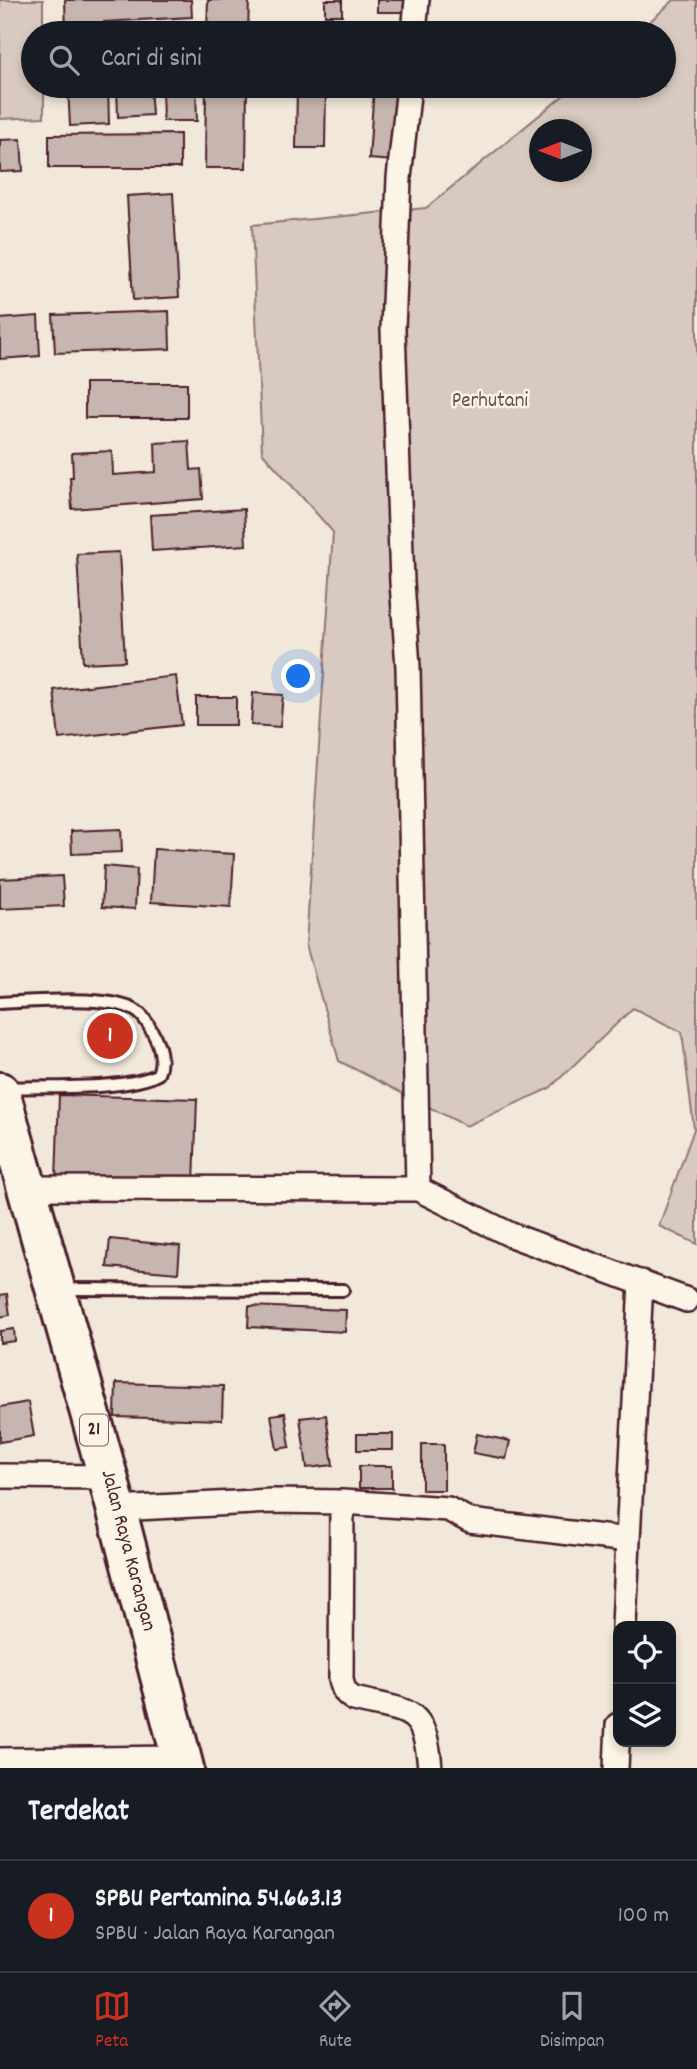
<!DOCTYPE html>
<html lang="id">
<head>
<meta charset="utf-8">
<style>
	body { margin:0; font-family:Dekko,sans-serif; background:#242831; color:#f1f3f6 }
	.controls { position:absolute; right:21px; bottom:21px; display:grid; overflow:hidden; border-radius:14px; box-shadow:0 4px 10px #0003 }
	.controls button { width:63px; height:63px; display:grid; place-items:center; padding:0; border:0; border-bottom:2px solid #363941; background:#171b24; color:#f1f3f6; font:35px sans-serif }
	.compass { position:absolute; left:529px; top:119px; width:63px; height:63px; border-radius:50%; background:#171b24; box-shadow:0 4px 10px #0003; rotate:270deg }
	.you { position:absolute; left:299px; top:677px; width:24px; height:24px; margin:-18px; border:5px solid #fff; border-radius:50%; background:#1a73e8; box-shadow:0 0 0 10px #1a73e833 }
	.badge { display:grid; place-items:center; width:46px; height:46px; border-radius:50%; background:#c8321e; color:#fff; font-size:23px; font-weight:700 }
	.pin { position:absolute; translate:-50% -50%; border:4px solid #fff; box-shadow:0 2px 7px #0006 }
	.list { margin:0; padding:0; list-style:none }
	h2 { display:flex; justify-content:space-between; align-items:center; height:91px; margin:0; padding:0 28px; font-size:30px }
	h2 small { font-size:23px; font-weight:400; color:#9ea1a6 }
	.list li { display:grid; grid-template-columns:46px 1fr auto; gap:21px; align-items:center; box-sizing:border-box; height:112px; padding:0 28px; border-top:2px solid #363941 }
	.list b { display:block; font-size:26px; white-space:nowrap }
	.list p { margin:0; font-size:23px; white-space:nowrap; color:#9ea1a6 }
	.list em { font-size:23px; font-style:normal; color:#9ea1a6 }
	.icon { flex:none; width:38px; height:38px; fill:none; stroke:currentColor; stroke-width:2; stroke-linecap:round; stroke-linejoin:round }
	.map { position:relative; flex:none; width:697px; height:1768px; overflow:hidden }
	.search { position:absolute; background:#171b24; box-shadow:0 4px 10px #0003; left:21px; right:21px; top:21px; height:77px; display:flex; align-items:center; gap:18px; box-sizing:border-box; padding:0 24px; border-radius:38px; color:#9ea1a6; font-size:26px }
	.sheet { height:203px; background:#171b24 }
	nav { display:flex; justify-content:space-around; align-items:center; box-sizing:border-box; height:98px; border-top:2px solid #363941; background:#171b24; font-size:19px; color:#9ea1a6 }
	nav a { display:grid; justify-items:center; gap:4px }
	nav .on { color:#c8321e }
	.map>svg:first-child { display:block }
	.green { fill:#d8cac0; stroke:#917476; stroke-width:2; fill-rule:evenodd }
	.building { fill:#c7b6af; stroke:#4a1f2b; stroke-width:2 }
	.lines { fill:none; stroke-linecap:round; stroke-linejoin:round }
	.lane-casing { stroke:#4a1f2b; stroke-width:16 }
	.street-casing { stroke:#4a1f2b; stroke-width:28 }
	.highway-casing { stroke:#4a1f2b; stroke-width:44 }
	.lane { stroke:#fcf5e5; stroke-width:10 }
	.street { stroke:#fcf5e5; stroke-width:23 }
	.highway { stroke:#fcf5e5; stroke-width:38 }
	.labels { text-anchor:middle; dominant-baseline:central; stroke-width:5; stroke-linejoin:round; paint-order:stroke }
	.shield { fill:#fcf5e5; stroke:#7f5f63; stroke-width:2 }
	.shield-label { font-size:19px; font-weight:bold; fill:#4a1f2b }
	.park-label { font-size:21px; fill:#6e4a50; stroke:#fcf5e5 }
	.street-label { font-size:21px; fill:#4a1f2b; stroke:#fcf5e5 }
</style>
</head>
<body>
<div class="map">
<svg width="697" height="1768" viewBox="0 0 697 1768">
	<rect width="100%" height="100%" fill="#f1e8da"/>
	<filter id="ink" filterUnits="userSpaceOnUse"><feTurbulence type="fractalNoise" baseFrequency=".0143" numOctaves="2"/><feDisplacementMap in="SourceGraphic" scale="14" xChannelSelector="R" yChannelSelector="G"/><feConvolveMatrix kernelMatrix="1 2 1 2 8 2 1 2 1" color-interpolation-filters="sRGB"/></filter>
	<g filter="url(#ink)">
		<path class="green" d="M0,0h43v33h-10v53h11v31l-44,2z
			M674,0h23v1244l-38,-18 35,-97 -12,-97 -49,-24 -83,80 -84,38 -127,-65 -33,-116 27,-413 -71,-80 -10,-227 174,-17 149,-122h89v-53h-27zM540,130h42v42h-42z"/>
		<path class="building" d="M65,0h126l1,17 -88,5 1,11h-39z
			M208,0h41l-1,33h-41z
			M325,0h17v15h-17z
			M377,0h28l-1,12h-27z
			M350,26l54,4 -1,3h-54z
			M68,86h40l1,38 -39,2z
			M117,86h33l2,29 -34,2z
			M162,86h34l1,35h-34z
			M206,86h41l-1,82h-41z
			M297,86h29l-1,62h-29z
			M374,86h26l-6,75 -25,-2z
			M180,134v34h-131v-33z
			M21,139l2,32 -23,1v-32z
			M173,193l6,104 -46,3 -6,-104z
			M169,311l1,38 -115,4 -2,-38z
			M38,316l2,40 -40,3v-40z
			M85,383h102v35h-102z
			M189,441l2,29 10,-1 2,30 -131,10 -2,-32h3l-1,-24 40,-2 1,24 43,-3 -1,-29z
			M244,509l2,36 -94,6 -2,-36z
			M119,552l6,109 -42,2 -6,-109z
			M176,676l6,49 -123,14 -5,-49z
			M253,693l30,2 -3,32 -29,-2z
			M196,697h40v28h-40z
			M121,829l1,23 -50,2 -1,-23z
			M154,849l80,5 -3,53 -80,-5z
			M104,866l33,3 -2,40 -33,-2z
			M62,876l2,30 -64,3v-30z
			M59,1095l138,4 -3,85 -138,-5z
			M110,1239l70,7 -2,27 -71,-6z
			M7,1294l3,21 -10,2v-22z
			M249,1306l97,4 -1,22 -97,-5z
			M14,1329l1,12 -15,2v-12z
			M116,1383l107,3 -1,34 -107,-3z
			M28,1402l6,34 -34,6v-35z
			M285,1413l5,34 -13,2 -6,-34z
			M326,1415l7,50 -26,3 -7,-50z
			M357,1434h36v16h-36z
			M477,1434l33,7 -4,18 -33,-6z
			M422,1444h22v46h-22z
			M359,1466h33v22h-33z"/>
		<g class="lines">
			<defs>
				<path id="lane" d="M0,1003c31,-1 118,-10 140,11 7,6 11,16 15,23 6,13 8,23 3,37 -30,17 -116,12 -154,14
					M64,1289l279,1"/>
				<path id="street" d="M414,33l3,-33
					M409,86l-10,92 -6,151 9,253 6,85 10,522
					M26,1188l392,1 93,46 176,65
					M0,1476l108,1
					M342,1502l-1,177c2,10 4,15 13,20 54,13 71,6 76,69
					M116,1509l156,-8 70,1 106,7 22,12 158,19 -4,86
					M628,1540l13,-258
					M0,1760l181,-2
					M616,1768l2,-43"/>
				<g id="highway">
					<path id="s1" d="M0,1092l108,385 76,291"/>
				</g>
			</defs>
			<use href="#lane" class="lane-casing"/>
			<use href="#street" class="street-casing"/>
			<use href="#highway" class="highway-casing"/>
			<use href="#lane" class="lane"/>
			<use href="#street" class="street"/>
			<use href="#highway" class="highway"/>
		</g>
	</g>
	<g class="labels">
		<rect class="shield" x="80" y="1414.5" width="28" height="31" rx="5"/>
		<g class="shield-label">
			<text x="94" y="1430">21</text>
		</g>
		<g class="park-label">
			<text x="490" y="402">Perhutani</text>
		</g>
		<g class="street-label">
			<text stroke="none"><textPath href="#s1" startOffset="476">Jalan Raya Karangan</textPath></text>
		</g>
	</g>
</svg>
<div class="controls">
<button><svg class="icon" aria-label="locate" viewBox="0 0 24 24"><circle cx="12" cy="12" r="6"/><path d="M12 2v4M12 18v4M2 12h4M18 12h4"/></svg></button>
<button><svg class="icon" aria-label="layers" viewBox="0 0 24 24"><path d="M12 4l9 5-9 5-9-5zM3 14l9 5 9-5"/></svg></button>
</div>
<svg class="compass" viewBox="-18 -18 36 36"><path d="M0-13l5 13h-10z" fill="#e53935"/><path d="M0 13l5-13h-10z" fill="#9ea1a6"/></svg>
<div class="you"></div>
<div class="pin badge" style="left:110px;top:1036px">1</div>
<div class="search"><svg class="icon" aria-label="search" viewBox="0 0 24 24"><circle cx="10" cy="10" r="6"/><path d="M15 15l6 6"/></svg>Cari di sini</div>
</div>
<section class="sheet">
<h2>Terdekat<small></small></h2>
<ul class="list">
<li><span class="badge">1</span><div><b>SPBU Pertamina 54.663.13</b><p>SPBU · Jalan Raya Karangan</p></div><em>100 m</em></li>
</ul>
</section>
<nav>
<a class="on"><svg class="icon" aria-label="map" viewBox="0 0 24 24"><path d="M3 6l6-2 6 2 6-2v14l-6 2-6-2-6 2zM9 4v14M15 6v14"/></svg>Peta</a>
<a><svg class="icon" aria-label="directions" viewBox="0 0 24 24"><path d="M12 3l9 9-9 9-9-9zM9 14v-3h6M13 9l2 2-2 2"/></svg>Rute</a>
<a><svg class="icon" aria-label="saved" viewBox="0 0 24 24"><path d="M7 4h10v16l-5-4-5 4z"/></svg>Disimpan</a>
</nav>
</body>
</html>
